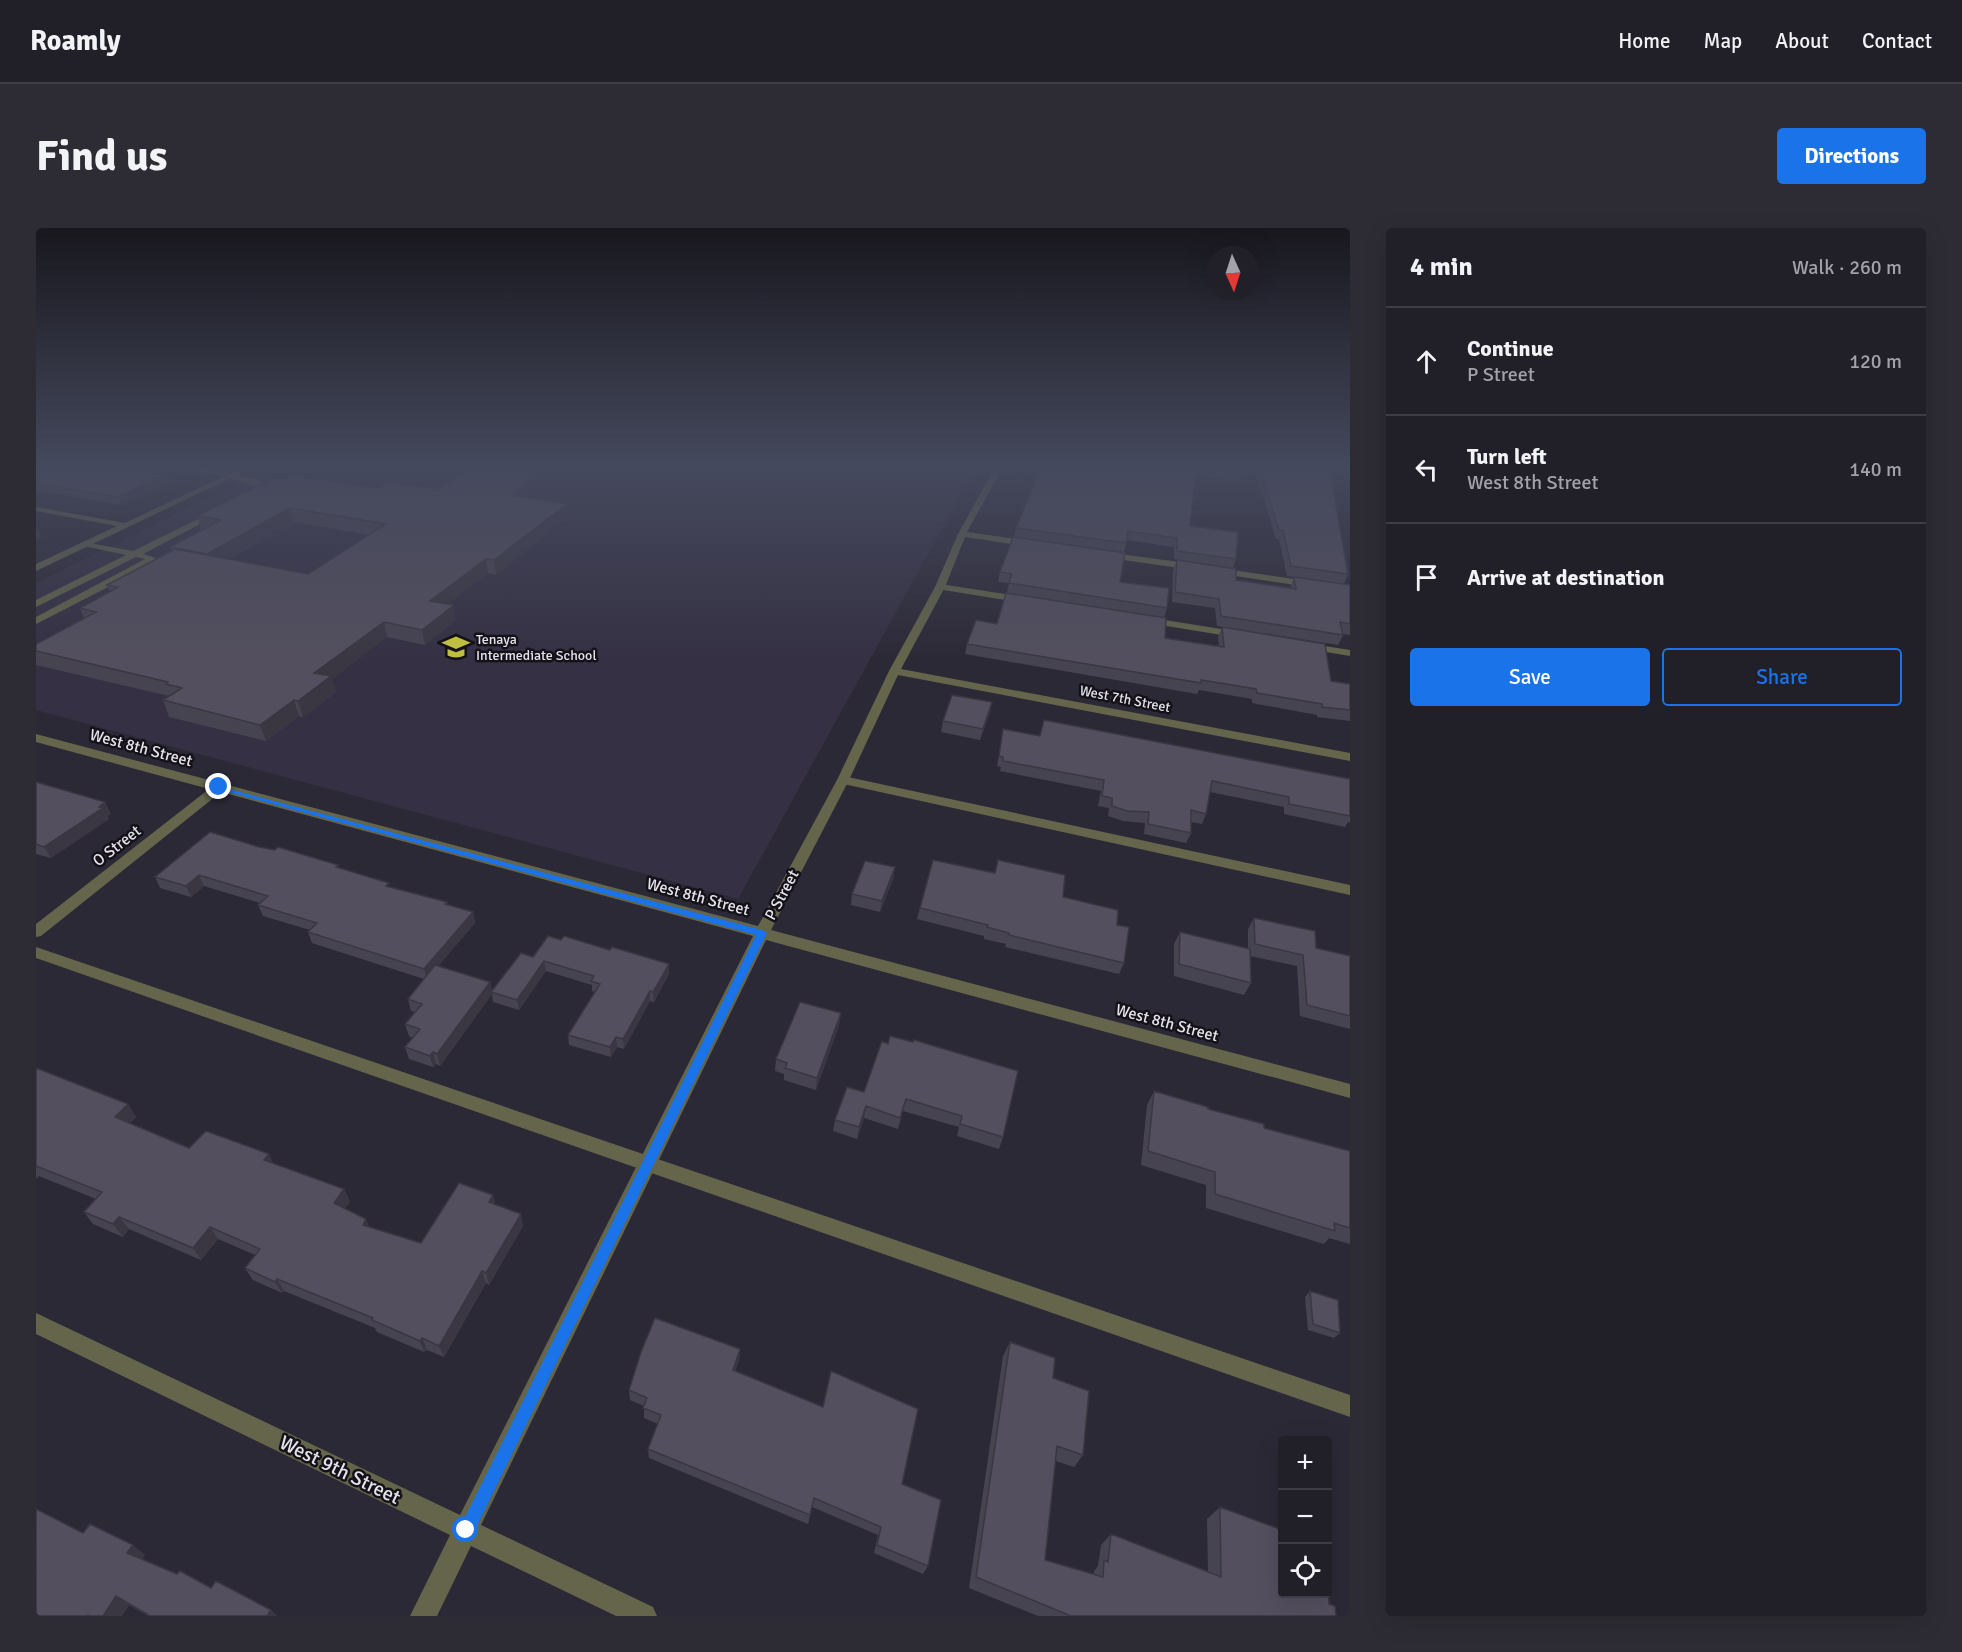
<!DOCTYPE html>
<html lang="en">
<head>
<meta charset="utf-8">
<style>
	body { margin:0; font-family:Signika,sans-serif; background:#2d2c34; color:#f1f3f6 }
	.controls { position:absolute; right:18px; bottom:18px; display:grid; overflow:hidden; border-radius:6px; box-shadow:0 6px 24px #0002 }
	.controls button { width:54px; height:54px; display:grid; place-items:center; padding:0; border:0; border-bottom:2px solid #3e3d45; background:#211f28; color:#f1f3f6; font:30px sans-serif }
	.compass { position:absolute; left:1170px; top:18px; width:54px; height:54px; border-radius:50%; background:#211f28; box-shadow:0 6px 24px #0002; rotate:177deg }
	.stop { position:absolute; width:18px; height:18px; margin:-14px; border:4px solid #1a73e8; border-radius:50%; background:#fff }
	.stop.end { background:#1a73e8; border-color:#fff; box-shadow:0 2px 6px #0008 }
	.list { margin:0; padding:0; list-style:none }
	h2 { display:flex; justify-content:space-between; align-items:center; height:78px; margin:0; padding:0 24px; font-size:26px }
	h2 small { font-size:20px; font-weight:400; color:#a2a2a8 }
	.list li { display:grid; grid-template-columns:39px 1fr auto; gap:18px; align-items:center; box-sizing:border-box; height:108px; padding:0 24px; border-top:2px solid #3e3d45 }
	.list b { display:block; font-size:22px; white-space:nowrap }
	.list p { margin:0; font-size:20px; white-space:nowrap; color:#a2a2a8 }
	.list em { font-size:20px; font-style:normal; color:#a2a2a8 }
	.actions { display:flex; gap:12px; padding:18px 24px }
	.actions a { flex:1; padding:14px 0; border:2px solid #1a73e8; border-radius:6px; text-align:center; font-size:21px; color:#1a73e8 }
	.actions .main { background:#1a73e8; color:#fff }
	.icon { flex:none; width:33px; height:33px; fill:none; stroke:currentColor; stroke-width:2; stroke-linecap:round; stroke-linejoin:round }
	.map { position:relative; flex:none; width:1314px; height:1388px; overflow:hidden; border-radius:6px }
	header { display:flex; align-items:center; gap:36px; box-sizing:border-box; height:84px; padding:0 30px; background:#211f28; border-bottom:2px solid #3e3d45 }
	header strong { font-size:28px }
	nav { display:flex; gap:33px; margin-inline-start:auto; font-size:21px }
	.intro { display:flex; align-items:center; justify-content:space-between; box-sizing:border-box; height:144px; padding:0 36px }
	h1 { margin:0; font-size:42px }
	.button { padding:15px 27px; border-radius:6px; background:#1a73e8; color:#fff; font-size:21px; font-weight:700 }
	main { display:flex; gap:36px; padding:0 36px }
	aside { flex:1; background:#211f28; border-radius:6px; box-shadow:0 6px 24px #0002 }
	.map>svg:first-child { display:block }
	.built { fill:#353043 }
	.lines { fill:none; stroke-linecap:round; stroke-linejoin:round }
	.lane { fill:#64654b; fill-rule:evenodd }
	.street { fill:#64654b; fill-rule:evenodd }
	.wall { fill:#474451; fill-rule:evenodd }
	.shaded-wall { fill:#3a3742 }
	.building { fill:#534f5e; stroke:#3a3742; stroke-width:1.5 }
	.route { fill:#1a73e8 }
	.labels { text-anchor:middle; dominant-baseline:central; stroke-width:5; stroke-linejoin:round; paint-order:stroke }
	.far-poi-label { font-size:14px; fill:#e4e2eb; stroke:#141218; text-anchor:start }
	.far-street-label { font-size:14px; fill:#e4e2eb; stroke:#141218 }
	.street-label { font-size:16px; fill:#e4e2eb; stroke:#141218 }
	.near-street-label { font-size:20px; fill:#e4e2eb; stroke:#141218 }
</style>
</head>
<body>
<header>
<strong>Roamly</strong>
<nav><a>Home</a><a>Map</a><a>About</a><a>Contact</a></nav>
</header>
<div class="intro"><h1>Find us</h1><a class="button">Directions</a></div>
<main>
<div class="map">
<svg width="1314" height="1388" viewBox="0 0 1314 1388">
	<rect width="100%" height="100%" fill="#2c2936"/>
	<path class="built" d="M236,239h704l-238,432 -702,-189v-127z"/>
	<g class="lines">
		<path class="lane" d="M195,246l29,6 5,6 -13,13h-6v-4l10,-9 -28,-8v-4z
			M178,283l7,2 -78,41 13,4 -7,8 -113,58v-7l109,-58 -9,-2 -100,50v-7l90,-45 -42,-9v-4l49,9z
			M904,356l84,13 5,3 -5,3 -87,-14 -2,-2z
			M1110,389l94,15 5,3 -5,3 -98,-16 -1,-2z
			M1270,415l44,7v6l-48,-8v-4z
			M807,548l507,109v10l-511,-112 -2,-3z
			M0,719l1314,448v22l-1314,-459z"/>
		<path class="street" d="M134,239h19l42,6 13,-6h10l-218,104v-7l81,-38 -81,-15v-4l89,16 99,-47z
			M959,239h8l-36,65 64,9 4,3 -4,3 -66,-10 -20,50 -44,82 449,84v8l-452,-86 -49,105 -78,150 579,154v14l-584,-158 -285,585 172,82 4,9h-41l-145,-70 -34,70h-27l40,-81 -414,-201v-21l424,202 293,-579 -532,-144 -180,144 -5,1v-13l173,-135 -173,-47v-8l722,192 79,-146 52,-109 46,-84 23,-53z
			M1069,324l89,12 5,3 -5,3 -92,-13v-4z
			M1182,340l132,19v6l-135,-20v-4z"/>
	</g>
	<path class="wall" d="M0,239h119l-9,4 21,4 3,7 -49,23 -85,-15z
		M1005,239h200v6l-3,8 -43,-5 -5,50 46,33 -3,9 -59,-9v-12l-47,-7 -3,12 -110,-15 2,-9z
		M1218,239h75l19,107 -4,10 -57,-8 -8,-37h-3z
		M247,250l95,10 60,1 106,-3 -16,12 40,19 -72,58 -8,-2 -40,31 8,16 -31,25 -38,-8 -55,42 4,13 -33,25 -4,-1 -33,25 -97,-24 -6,-17 6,-4 -133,-31v-21l48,-26 -4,-10 30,-16 -3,-7 65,-34 -2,-4 32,-17h-1l-4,-14zM258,294l76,13 -62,39 -79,-15z
		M1141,332l59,20 54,8 4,-11 56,8v50l-7,-1v1l-5,10 -121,-19 -2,-18 -43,-6 1,-32z
		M964,344l120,10 47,26 -3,10 -157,-25 2,-10 -11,-1z
		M961,396l168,14 54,9 -1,-10 4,-10 109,54 19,3v37l-33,-4v-2l-65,-12v-4l-53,-9 -2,4 -232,-40 2,-10z
		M956,474l-2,11 -10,27 -39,-8 2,-11z
		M1008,492l306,59v44l-2,-1 -3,5 -61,-13v-7l-74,-15 -4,22 -4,10 -11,-2v11l-5,10 -42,-9 1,-11 -22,-2 -15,-5 1,-8 -11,-2 3,-15 -101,-20 1,-4 -4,-1 6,-37 37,7z
		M0,554l75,32 -4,2 2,3 -58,39 -15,-4z
		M223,619l79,18 1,3 51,19 57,15 1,3 25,7 2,11 -37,43 52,16 2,9 41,-34 136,17 -15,28 -4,-1 -26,48 -7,-2 -6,10 -42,-12 -1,-10 27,-43 -3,-1v-6l-46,-14 -27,39 -26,-8 -1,-8 -52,72 -4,-2 -3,3 -24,-8 -4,-12 8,-9 -4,-2 -4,-12 10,-12 -4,-1 -3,-12 16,-20 -112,-36 -4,-11 2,-2 -47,-14 -5,-11 2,-2 -56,-17 -13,11 -31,-9 -5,-11z
		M859,639l-2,12 -13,33 -29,-7 1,-11z
		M959,645l68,24 54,28 7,38 -5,11 -114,-27 1,-3 -22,-5v-3l-67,-17 3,-11z
		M1218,690l62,30 34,8v73l-50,-13 -3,-50 -47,-10 1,27 -7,12 -70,-19v-32l6,-12 68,16v-19z
		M805,785l-2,12 -23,65 -32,-10v-6l-9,-3 1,-12z
		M846,813l121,96 -4,12 -42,-13 2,-9 -56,-16 -5,18 -34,-11 -7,21 -24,-8 2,-11 29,-28z
		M0,840l92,36 8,13 -6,6 59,25 84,15 71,26 6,13 -5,6 24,19 52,16 72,-48 2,9 28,22 -34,59 -3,-2 -42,74 -17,-7 -3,2 -47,-20 -2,-4 -91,-37 -2,2 -29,-13 -8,-12 10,-13 -37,-16 -17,21 -72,-31 -6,8 -30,-13 -9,-12 12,-13 -57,-23 -3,3z
		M1118,863l110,37 86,23v93l-21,-6 -5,6 -118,-36v-23l-65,-20 6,-60z
		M1274,1063l30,42 -6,5 -26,-8 -3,-33z
		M974,1114l43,36 30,77 -9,12 -18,-6 -11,99 49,14v-3l4,-5 3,-21 10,-11 97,37 -1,-52 13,-12 109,97 7,12h-298l-69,-28 34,-232z
		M704,1121l-1,11 -4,11 167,113 26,82 -5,8 -49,-21 4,-18 -66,-28 -4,17 -159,-66 -1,-9 10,-25 -14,-6v-12l-14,-6 -1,-10z
		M47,1305l62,22 -3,4 69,29 60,22 6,6h-129l-19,-11 -7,11z"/>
	<path class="shaded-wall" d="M103,239h16l-9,4 1,3 -11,-4z
		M506,245l2,13 -31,23 -2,-14z
		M131,247l3,7 -49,23 -3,-8z
		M531,276l1,13 -72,58 -2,-15z
		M254,280l4,14 -82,46 -5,-14z
		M2,301l3,9 -5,2v-10z
		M450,331l2,14 -55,43 -3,-15z
		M418,377l2,15 -31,25 -3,-15z
		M348,394l3,15 -55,42 4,13 -33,25 -5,-16 16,-28z
		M258,472l5,16 -33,25 -6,-16z
		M956,474l-2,11 -10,27 3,-11z
		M69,574l6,12 -4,2 2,3 -58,39 -7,-11z
		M859,639l-2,12 -13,33 2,-11z
		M163,647l5,11 -13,11 -5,-11z
		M437,684l2,11 -48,57 -3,-11z
		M508,733l2,10 -27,39 -2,-10z
		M633,736v10l-15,28 -1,-10z
		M454,754l2,12 -52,72 -3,-12z
		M614,763v10l-26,48 -1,-10z
		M805,785l-2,12 -23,65 1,-12z
		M580,809l1,10 -6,10 -1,-10z
		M397,824l3,12 -3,3 -3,-11z
		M92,876l8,13 -13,13 -8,-13z
		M830,878l-2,12 -7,21 2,-12z
		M233,926l6,13 -11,-7z
		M308,961l6,13 -11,14 -5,-13z
		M457,967l3,13 -7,-6z
		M485,986l2,12 -34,59 -3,-12z
		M83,989l10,12 -6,8 -10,-13z
		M330,991l5,12 -8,-6z
		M174,999l8,12 -17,21 -8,-12z
		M446,1043l4,12 -42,74 -5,-11z
		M241,1051l7,12 -2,2 -7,-11z
		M386,1110l5,12 -3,2 -4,-11z
		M704,1121l-1,11 -7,20 1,-10z
		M97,1317l12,10 -5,7 -13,-9z
		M80,1368l13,9 -7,11h-19z
		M235,1382l6,6h-10z"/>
	<path class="building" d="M0,239h107l-7,3 31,5 -49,22 -82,-14z
		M437,239h24l45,6 -31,22 56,9 -73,56 -8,-1 -56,42 24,4 -32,25 -38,-8 -70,51 17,3 -33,25 -4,-1 -34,25 -97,-25 19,-12 -16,-4 2,-2 -132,-31v-7l60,-32 -16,-4 38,-21 -11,-2 68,-36 133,25 78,-50 -96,-16 -83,46 -37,-7 51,-27 -24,-4 78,-39 8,1 7,-3 88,13 10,-6 50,7z
		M1005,239h200v6l-45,-5 -6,58 48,6 -2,27 -59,-8v-13l-49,-7 -2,12 -110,-15z
		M1223,239h70l19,107 -57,-8 -8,-36h-4z
		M977,309l112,16 -5,29 49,6 -2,20 -158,-25 3,-9 -12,-2z
		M1141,332l59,9v11l60,9 -2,-12 56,8v39l-10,-2 3,13 -122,-19 -2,-17 -44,-7z
		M970,365l160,25 -1,20 59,9 -2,-20 103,17 6,37 19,3v26l-28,-3v-3l-65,-11 -1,-4 -55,-9v3l-234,-39 9,-24 21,4z
		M916,467l40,7 -9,27 -40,-8z
		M1008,492l306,59v37l-61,-12v-7l-77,-16 -6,33 -15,-4v23l-43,-9 1,-12 -22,-1 -15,-5v-8l-10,-2 2,-16 -101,-19v-4l-4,-1 4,-27 37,7z
		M0,554l69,20 -6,5 4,1 -59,39 -8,-3z
		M174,604l49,15 16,3 3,-3 60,18 -2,2 53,16 -3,3 61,16 -2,2 28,8 -49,57 -116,-37 9,-9 -59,-18 10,-9 -69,-21 -13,11 -31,-9z
		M897,632l62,13 3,-13 67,15 -2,22 55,13 -1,15 12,2 -5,36 -115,-28v-2l-22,-6 1,-2 -68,-17z
		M829,633l30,6 -13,34 -30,-7z
		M1218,690l61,13 1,17 34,8v60l-43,-11 -4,-50 -48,-11z
		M1144,704l70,17 1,34 -72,-19z
		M512,708l13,4 3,-4 46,14 2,-3 57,17 -16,28 -3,-1 -27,48 -7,-2 -6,10 -42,-12 32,-51 -9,-3 3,-5 -50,-15 -27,39 -26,-8 30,-39 12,4z
		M399,737l55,17 -53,72 -4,-2 -3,4 -25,-9 15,-18 -15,-5 17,-20 -14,-5z
		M764,774l41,11 -24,65 -32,-10 2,-5 -11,-4z
		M854,808l23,6 1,-2 104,31 -15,66 -43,-13 2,-8 -56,-17 -6,19 -34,-12 -7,21 -24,-7 12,-33 17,5 18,-51 6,3z
		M0,840l92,36 -13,13 74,31 17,-17 63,23 -5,6 80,29 -10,14 32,16 -3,6 58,18 38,-60 34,12 -4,7 32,12 -35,59 -4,-2 -43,75 -17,-8 -2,3 -48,-21 1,-2 -96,-39 -2,3 -30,-14 15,-19 -50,-22 -17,21 -74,-31 -6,7 -29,-12 18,-20 -66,-26z
		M1118,863l54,16v2l56,15v4l86,23v77l-16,-5 1,8 -120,-37v-22l-67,-21z
		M1274,1063l28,9 2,33 -27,-9z
		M619,1090l85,31 -7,21 90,37 8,-36 87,38 -16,75 39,16 -13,66 -51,-21 4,-18 -67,-29 -4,17 -162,-66 13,-34 -18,-7 4,-10 -18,-8 12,-38z
		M974,1114l45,16 -2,20 36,13 -6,64 -26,-9 -12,114 58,17 1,-17 4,2 3,-28 110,43 -1,-70 62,23v63h46v-29l1,40 6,2 1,10h-265l-95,-39z
		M0,1281l47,24 7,-9 43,21 -6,8 50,21 3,-3 31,17 5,-7 55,29 -4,6h-117l-34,-20 -13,20h-14l-1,-1 -1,1h-51z"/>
	<linearGradient id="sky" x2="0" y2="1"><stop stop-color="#18171e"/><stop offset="0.55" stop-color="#45495d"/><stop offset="1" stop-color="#45495d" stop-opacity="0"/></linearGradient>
	<rect width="1314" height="433" fill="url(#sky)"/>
	<path class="route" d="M181,558l545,144 5,3 -295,603 -6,2 -5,-2 -3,-6 3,-5 295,-590 -539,-146z"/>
	<defs>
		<symbol id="school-bare" viewBox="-9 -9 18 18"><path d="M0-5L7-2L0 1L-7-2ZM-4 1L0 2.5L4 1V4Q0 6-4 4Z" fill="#bfbe41" stroke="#141218" stroke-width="2.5" paint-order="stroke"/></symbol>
	</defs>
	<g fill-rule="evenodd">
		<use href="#school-bare" x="401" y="400" width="38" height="38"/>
	</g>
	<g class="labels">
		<g class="far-poi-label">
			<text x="440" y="411">Tenaya<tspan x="440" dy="16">Intermediate School</tspan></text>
		</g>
		<g class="far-street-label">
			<text transform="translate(1089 471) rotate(11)">West 7th Street</text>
		</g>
		<g class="street-label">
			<text transform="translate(105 520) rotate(15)">West 8th Street</text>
			<text transform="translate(81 618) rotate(-38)">O Street</text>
			<text transform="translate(746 667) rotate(-62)">P Street</text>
			<text transform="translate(662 669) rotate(15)">West 8th Street</text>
			<text transform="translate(1131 795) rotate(15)">West 8th Street</text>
		</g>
		<g class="near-street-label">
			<text transform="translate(304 1242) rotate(26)">West 9th Street</text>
		</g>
	</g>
</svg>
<div class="controls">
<button>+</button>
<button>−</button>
<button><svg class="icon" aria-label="locate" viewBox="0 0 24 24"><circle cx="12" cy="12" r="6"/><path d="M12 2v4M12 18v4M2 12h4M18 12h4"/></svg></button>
</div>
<svg class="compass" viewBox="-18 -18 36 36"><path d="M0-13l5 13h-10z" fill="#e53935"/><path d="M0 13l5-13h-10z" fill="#a2a2a8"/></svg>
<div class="stop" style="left:430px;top:1302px"></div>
<div class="stop end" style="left:183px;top:559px"></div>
</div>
<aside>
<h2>4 min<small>Walk · 260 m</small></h2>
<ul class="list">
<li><svg class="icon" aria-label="ahead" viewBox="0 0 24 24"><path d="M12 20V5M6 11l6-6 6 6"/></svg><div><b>Continue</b><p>P Street</p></div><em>120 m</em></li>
<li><svg class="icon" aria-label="left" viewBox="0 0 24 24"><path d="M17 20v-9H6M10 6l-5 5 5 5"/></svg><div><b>Turn left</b><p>West 8th Street</p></div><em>140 m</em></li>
<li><svg class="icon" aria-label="arrive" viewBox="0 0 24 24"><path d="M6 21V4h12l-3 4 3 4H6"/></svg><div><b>Arrive at destination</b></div></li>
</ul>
<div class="actions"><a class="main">Save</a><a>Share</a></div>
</aside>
</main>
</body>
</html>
